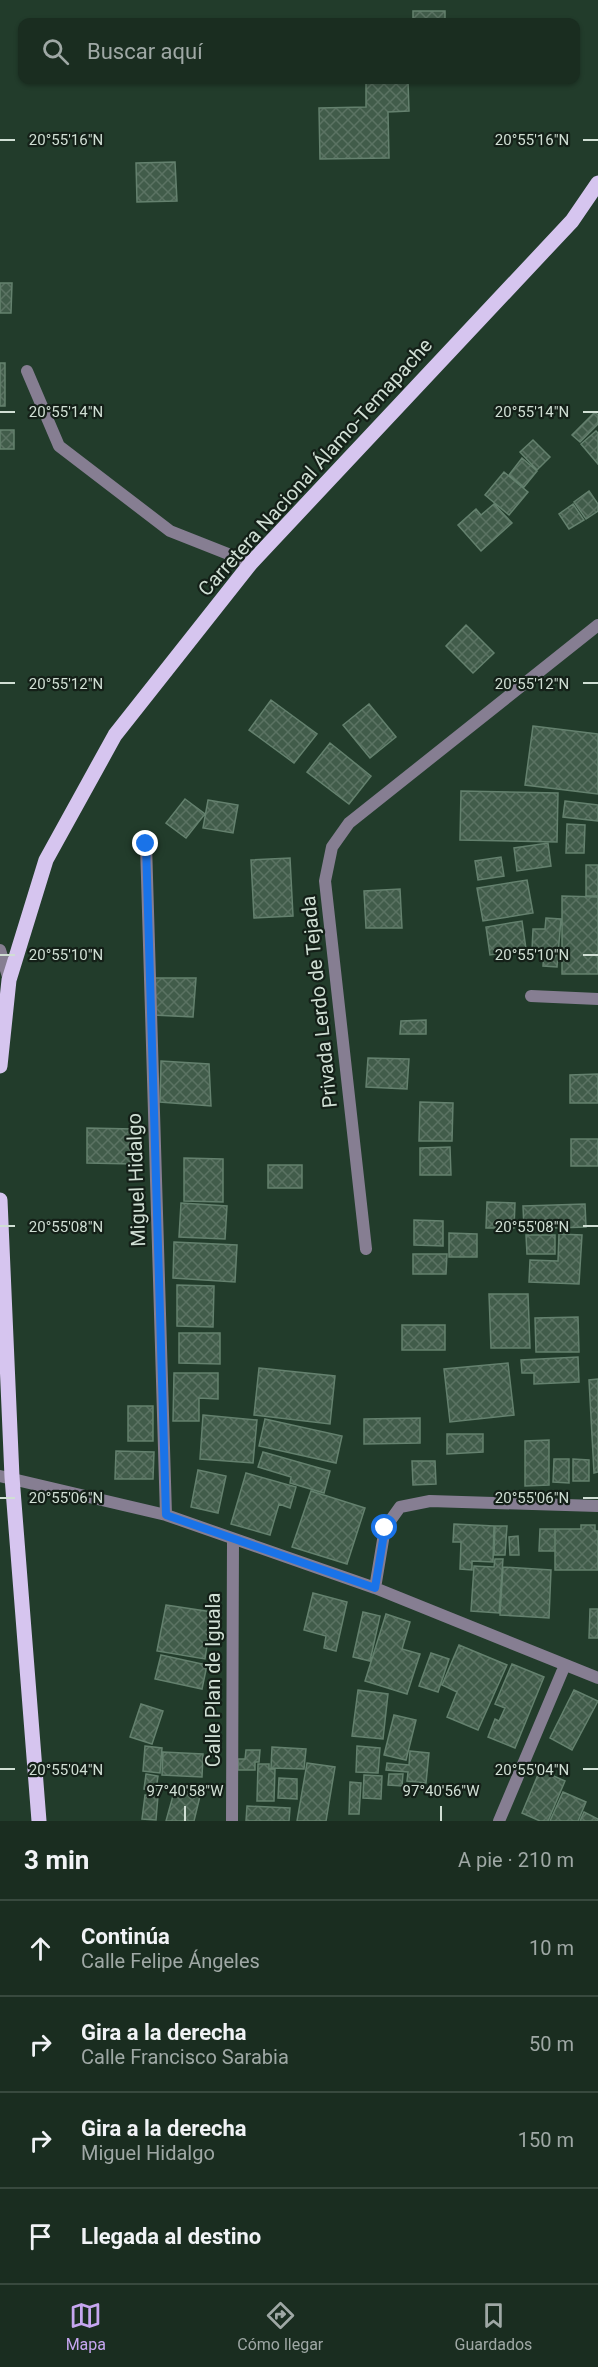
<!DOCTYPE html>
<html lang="es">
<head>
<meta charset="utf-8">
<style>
	body { margin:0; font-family:Roboto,sans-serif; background:#27392d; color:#f1f3f6 }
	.stop { position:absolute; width:18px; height:18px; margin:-14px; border:4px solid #1a73e8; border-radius:50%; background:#fff }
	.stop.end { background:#1a73e8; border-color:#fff; box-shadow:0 2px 6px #0008 }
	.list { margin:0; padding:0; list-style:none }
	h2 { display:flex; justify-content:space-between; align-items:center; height:78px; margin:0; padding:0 24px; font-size:26px }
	h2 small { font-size:20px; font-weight:400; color:#9fa8a5 }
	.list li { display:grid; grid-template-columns:39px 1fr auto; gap:18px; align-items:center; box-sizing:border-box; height:96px; padding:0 24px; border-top:2px solid #38493e }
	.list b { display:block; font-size:22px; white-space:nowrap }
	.list p { margin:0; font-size:20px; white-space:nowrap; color:#9fa8a5 }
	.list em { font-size:20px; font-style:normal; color:#9fa8a5 }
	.icon { flex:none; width:33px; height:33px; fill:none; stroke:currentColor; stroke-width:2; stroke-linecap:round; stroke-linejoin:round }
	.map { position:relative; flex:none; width:598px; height:1821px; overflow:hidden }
	.search { position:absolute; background:#1a2d20; box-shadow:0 2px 4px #0004; left:18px; right:18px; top:18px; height:66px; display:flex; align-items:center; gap:15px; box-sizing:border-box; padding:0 21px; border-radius:12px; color:#9fa8a5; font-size:22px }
	.sheet { height:462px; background:#1a2d20 }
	nav { display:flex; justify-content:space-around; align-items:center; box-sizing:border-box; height:84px; border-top:2px solid #38493e; background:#1a2d20; font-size:16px; color:#9fa8a5 }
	nav a { display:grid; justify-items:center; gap:3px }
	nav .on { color:#c6a6f0 }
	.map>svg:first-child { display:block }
	.building { fill:url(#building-cross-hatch); stroke:#64816e; stroke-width:1.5 }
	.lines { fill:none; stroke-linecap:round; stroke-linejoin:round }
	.street { stroke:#867e92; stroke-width:12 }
	.primary { stroke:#d6c5ef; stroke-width:15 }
	.route { stroke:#1a73e8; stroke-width:8 }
	.ticks { fill:none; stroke:#d0dfd4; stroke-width:2 }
	.labels { text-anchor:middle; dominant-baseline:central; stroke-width:4.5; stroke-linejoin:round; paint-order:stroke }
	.street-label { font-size:20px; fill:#d0dfd4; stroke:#142018 }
	.ticks-label { font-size:15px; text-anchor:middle; fill:#d0dfd4; stroke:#142018; stroke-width:4.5; stroke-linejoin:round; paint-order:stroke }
</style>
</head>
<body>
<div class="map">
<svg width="598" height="1821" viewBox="0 0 598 1821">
	<defs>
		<pattern id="building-cross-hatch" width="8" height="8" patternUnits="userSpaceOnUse" patternTransform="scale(1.5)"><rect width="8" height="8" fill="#415c4a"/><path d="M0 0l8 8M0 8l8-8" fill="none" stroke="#5b7363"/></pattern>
	</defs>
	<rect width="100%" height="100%" fill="#223c2b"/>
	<path class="building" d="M413,11h32v11h-32z
		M366,81h42l1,30 -21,1 1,46 -69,1 -1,-51 47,-1z
		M175,162l2,39 -40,1 -1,-39z
		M0,283h12l-1,30h-11z
		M0,363h5v43h-5z
		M595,412l3,3v9l-18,18 -8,-7z
		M0,430h14v19h-14z
		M596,431l2,2v31l-17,-20z
		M533,440l17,17 -13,13 -17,-18z
		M522,458l15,13 -13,16 -15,-12z
		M504,472l24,20 -19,23 -24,-20z
		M589,491l9,13v7l-12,8 -12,-17z
		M494,504l18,19 -31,28 -23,-26 18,-16 5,6z
		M573,504l11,16 -15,9 -10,-15z
		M466,625l28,28 -21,20 -27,-27z
		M271,700l46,34 -23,29 -45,-33z
		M369,704l27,33 -26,21 -27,-33z
		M533,726l65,8v60l-73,-9z
		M330,743l41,33 -22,28 -42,-32z
		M461,791l97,2 -1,49 -97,-2z
		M185,799l20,15 -19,24 -20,-15z
		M208,800l30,5 -5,28 -30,-5z
		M565,801l33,4v16l-35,-4z
		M567,824l18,1 -1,28h-18z
		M548,843l3,23 -34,5 -3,-23z
		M501,857l3,19 -26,4 -3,-19z
		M290,858l3,58 -39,2 -3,-58z
		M586,865h12v31h-12z
		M527,880l6,33 -50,8 -6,-33z
		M400,889l2,39h-36l-2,-37z
		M562,896l36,1v77h-36z
		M546,918l15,1 -4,48 -14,-1 1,-15 -12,-1 1,-21h12z
		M522,921l4,28 -36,6 -4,-28z
		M155,978h41l-3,39 -40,-2z
		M426,1020v14h-26l1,-13z
		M368,1058l41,1 -2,30 -41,-2z
		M161,1061l48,3 2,42 -51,-4z
		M598,1074v29h-28v-28z
		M420,1102l33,1 -1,38h-33z
		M87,1128l47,1v35l-47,-1z
		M571,1139h27v27h-27z
		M450,1147l1,28h-31v-27z
		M184,1158l39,1v43l-39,-1z
		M268,1165h34v23h-34z
		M487,1202l28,1 -1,25h-28z
		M181,1203l46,3 -2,33 -46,-2z
		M585,1204l1,23 -62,2 -1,-23z
		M414,1220l29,1v25l-29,-1z
		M449,1233l28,1v23h-28z
		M559,1234l23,1 -3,49 -50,-2 1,-22 28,1z
		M526,1235h29v19h-28z
		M174,1242l63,3 -2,37 -62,-4z
		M413,1254h34l-1,20h-33z
		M177,1285l37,1 -1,41 -36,-1z
		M489,1294h39l2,54h-39z
		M578,1317l1,35h-43l-1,-34z
		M402,1325h43v25h-43z
		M179,1333h41v31l-41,-1z
		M578,1357l1,25 -45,2v-11h-12l-1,-13z
		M508,1363l6,52 -64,7 -6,-53z
		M259,1368l76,8 -5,48 -76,-9z
		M174,1373h44v26l-19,-1v23h-26z
		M598,1379v93l-4,1 -5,-93z
		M128,1406h25v35h-25z
		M203,1415l54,5 -4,43 -53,-4z
		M420,1418v25l-56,1v-25z
		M265,1419l77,17 -6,27 -77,-17z
		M447,1434h36v18l-36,2z
		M549,1440v45l-24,1v-45z
		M116,1451l38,1 -1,27h-38z
		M263,1452l67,19 -6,22 -34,-10 1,-6 -33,-10z
		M554,1459h15v24l-16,-1z
		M573,1459l16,1v21h-16z
		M412,1461h23l1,23 -23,1z
		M198,1470l28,6 -8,37 -27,-6z
		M246,1473l50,14 -6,21 -11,-4 -9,31 -39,-11z
		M311,1491l54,17 -18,56 -55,-17z
		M454,1524l40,2 -1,36 -21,-1v9l-12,-1 1,-27h-8z
		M581,1525h14v6h3v39h-43v-41h26z
		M495,1526h12l-2,29h-11z
		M540,1529h15v22h-16z
		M518,1536l1,19h-9l-1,-18z
		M495,1559h8l-4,54 -28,-2 3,-45 20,1z
		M503,1567l48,3 -2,48 -49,-3z
		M313,1593l34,9 -11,49 -12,-3 2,-12 -22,-6z
		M166,1605l46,7 -7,47 -48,-8z
		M590,1609h8v29h-9z
		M363,1612l17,4 -10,45 -17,-4z
		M386,1614l24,8 -8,27 18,5 -13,40 -42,-13z
		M459,1645l48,20 -29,65 -31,-13 10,-25 -15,-7z
		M431,1653l18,6 -11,33 -19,-6z
		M161,1655l46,10 -5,24 -47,-10z
		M512,1664l32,13 -29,71 -27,-11 7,-18 4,2 6,-13 -10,-4z
		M358,1690l30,4 -5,45 -31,-3z
		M574,1690l24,11 -26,49 -22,-12z
		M141,1704l22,7 -11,33 -22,-7z
		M394,1715l22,5 -10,40 -22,-5z
		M145,1746l17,2 -2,25 -17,-2z
		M357,1746l23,2 -2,25 -22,-1z
		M272,1747l34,2 -2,20 -33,-1z
		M246,1750h14l-1,12h-4v8h-17v-11h7z
		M410,1751l19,2 -3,30 -19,-2 1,-9 -22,-2 1,-7 22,2z
		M163,1752l40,2 -1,23 -40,-2z
		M307,1763l28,4 -9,54h-29z
		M258,1764h11v5h6l-1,32h-17z
		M540,1770l25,11 -17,40h-8l-18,-8z
		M146,1774l12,2 -2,14 -12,-1z
		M389,1774h14l-1,12 -14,-1z
		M364,1775l18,1 -1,23 -18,-1z
		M279,1778l18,1v20l-19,-1z
		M350,1782l11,1 -2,31h-10z
		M176,1785l25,7 -7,29h-28z
		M563,1792l23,10 -8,19h-28z
		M145,1795l13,1 -2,24 -14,-1z
		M247,1806l43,2 -1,13h-43z
		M584,1812l14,7v2h-18z"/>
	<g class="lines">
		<path class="street" d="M27,371l32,75 111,85 81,32
			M146,844l20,671
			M0,950l9,30
			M531,996l67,3
			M366,1249l-41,-368 7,-34 17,-24 249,-198
			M0,1476l166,39 209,73 223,90
			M375,1588l10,-60 15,-21 30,-6 168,5
			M232,1821l1,-281
			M499,1821l66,-156"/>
		<path class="primary" d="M0,1066l9,-86 37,-120 69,-125 136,-172 321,-342 26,-38
			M0,1200l12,277 27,344"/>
	</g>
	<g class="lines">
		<path class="route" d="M146,844l20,671 209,73 10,-60"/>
	</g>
	<path class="ticks" d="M0,140h15M583,140h15M0,412h15M583,412h15M0,683h15M583,683h15M0,955h15M583,955h15M0,1226h15M583,1226h15M0,1498h15M583,1498h15M0,1769h15M583,1769h15M185,1806v15M441,1806v15"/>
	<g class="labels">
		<g class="street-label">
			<text transform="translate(315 467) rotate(-48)">Carretera Nacional Álamo-Temapache</text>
			<text transform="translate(319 1002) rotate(-96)">Privada Lerdo de Tejada</text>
			<text transform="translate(136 1180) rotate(-92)">Miguel Hidalgo</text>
			<text transform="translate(213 1680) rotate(-90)">Calle Plan de Iguala</text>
		</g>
	</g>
	<g class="ticks-label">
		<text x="66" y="145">20°55'16"N</text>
		<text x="532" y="145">20°55'16"N</text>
		<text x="66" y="417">20°55'14"N</text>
		<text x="532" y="417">20°55'14"N</text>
		<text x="66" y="689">20°55'12"N</text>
		<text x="532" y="689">20°55'12"N</text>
		<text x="66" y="960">20°55'10"N</text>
		<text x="532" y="960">20°55'10"N</text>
		<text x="66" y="1232">20°55'08"N</text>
		<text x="532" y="1232">20°55'08"N</text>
		<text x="66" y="1503">20°55'06"N</text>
		<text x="532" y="1503">20°55'06"N</text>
		<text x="66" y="1775">20°55'04"N</text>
		<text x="532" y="1775">20°55'04"N</text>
		<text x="185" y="1796">97°40'58"W</text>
		<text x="441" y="1796">97°40'56"W</text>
	</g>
</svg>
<div class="stop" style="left:385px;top:1528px"></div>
<div class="stop end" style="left:146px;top:844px"></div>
<div class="search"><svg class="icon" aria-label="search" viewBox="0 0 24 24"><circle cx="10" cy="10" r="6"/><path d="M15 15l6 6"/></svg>Buscar aquí</div>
</div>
<section class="sheet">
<h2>3 min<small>A pie · 210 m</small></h2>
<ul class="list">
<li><svg class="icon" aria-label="ahead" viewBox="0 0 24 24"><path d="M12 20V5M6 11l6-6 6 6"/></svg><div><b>Continúa</b><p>Calle Felipe Ángeles</p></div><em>10 m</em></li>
<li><svg class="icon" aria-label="right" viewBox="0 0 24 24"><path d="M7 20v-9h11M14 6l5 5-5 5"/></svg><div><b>Gira a la derecha</b><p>Calle Francisco Sarabia</p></div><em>50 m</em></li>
<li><svg class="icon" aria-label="right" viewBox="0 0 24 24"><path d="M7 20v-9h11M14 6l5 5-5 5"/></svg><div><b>Gira a la derecha</b><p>Miguel Hidalgo</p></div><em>150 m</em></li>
<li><svg class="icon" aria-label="arrive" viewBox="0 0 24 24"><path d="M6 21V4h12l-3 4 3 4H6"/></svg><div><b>Llegada al destino</b></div></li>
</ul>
</section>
<nav>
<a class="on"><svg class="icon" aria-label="map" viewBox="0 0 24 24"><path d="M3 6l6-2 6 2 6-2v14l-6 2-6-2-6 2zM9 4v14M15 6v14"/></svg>Mapa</a>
<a><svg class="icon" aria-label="directions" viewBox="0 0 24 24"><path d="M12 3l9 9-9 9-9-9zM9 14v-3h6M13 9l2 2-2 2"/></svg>Cómo llegar</a>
<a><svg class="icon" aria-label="saved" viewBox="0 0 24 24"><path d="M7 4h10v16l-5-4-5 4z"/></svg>Guardados</a>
</nav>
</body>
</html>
